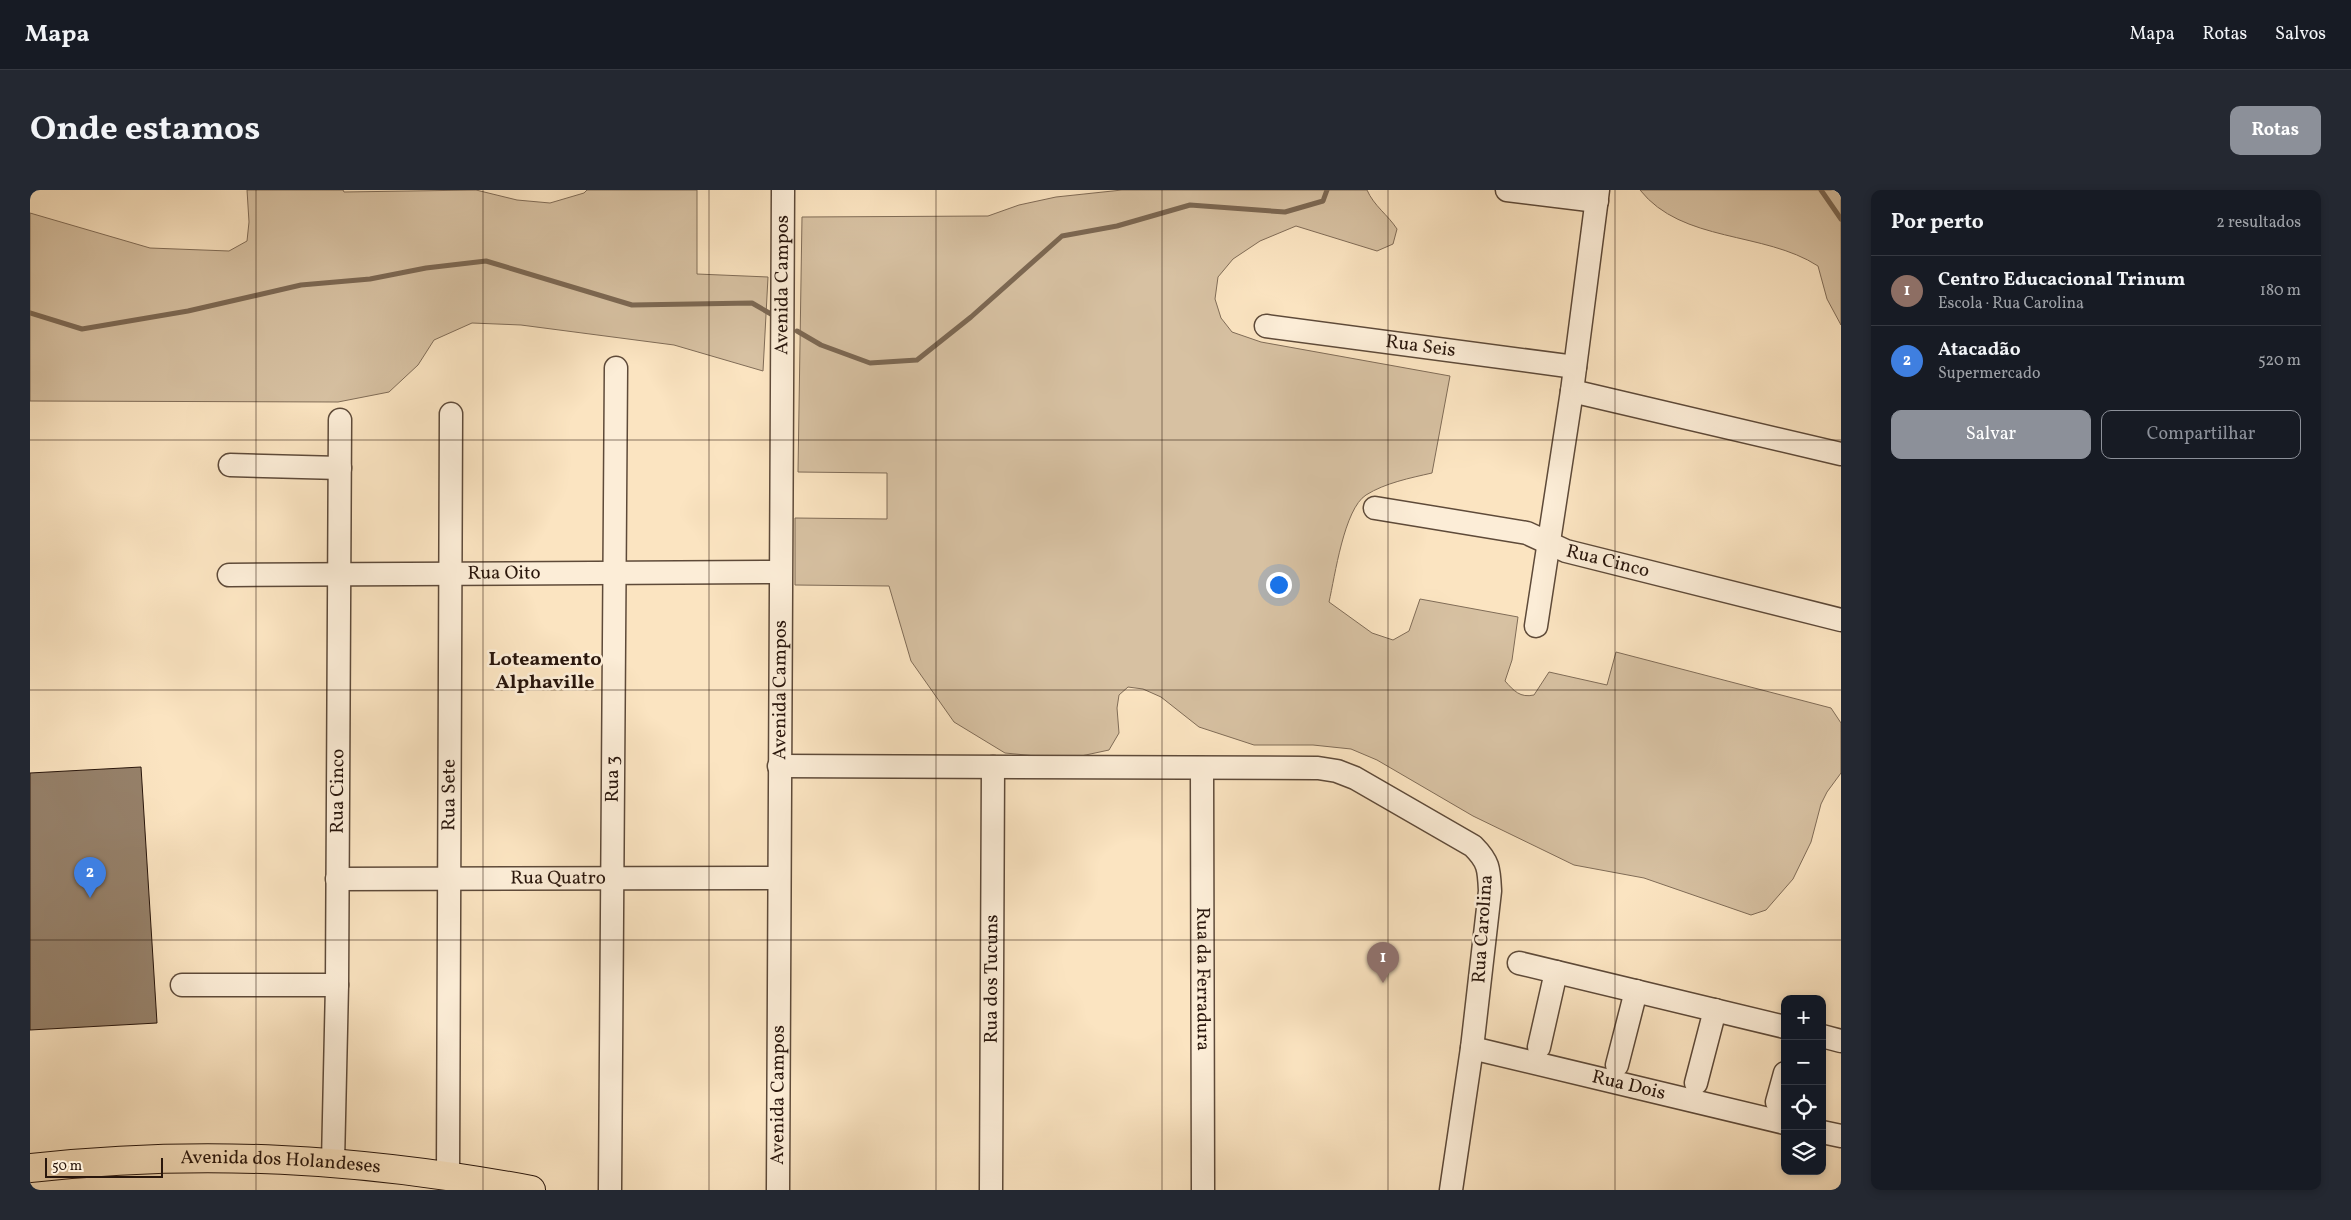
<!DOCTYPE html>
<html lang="pt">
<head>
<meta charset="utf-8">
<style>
	body { margin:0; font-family:Vollkorn,serif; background:#242831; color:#f1f3f6 }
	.controls { position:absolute; right:15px; bottom:15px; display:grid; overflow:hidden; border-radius:10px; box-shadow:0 2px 8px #0003 }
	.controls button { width:45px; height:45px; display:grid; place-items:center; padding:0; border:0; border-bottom:1px solid #363941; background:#171b24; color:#f1f3f6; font:25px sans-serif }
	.scale { position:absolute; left:15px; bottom:12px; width:118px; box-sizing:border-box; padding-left:5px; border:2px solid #29160c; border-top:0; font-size:14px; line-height:18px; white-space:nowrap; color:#29160c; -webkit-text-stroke:4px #fcedd7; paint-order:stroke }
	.you { position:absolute; left:1248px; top:394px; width:18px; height:18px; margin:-12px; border:4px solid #fff; border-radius:50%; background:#1a73e8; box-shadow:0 0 0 8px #1a73e833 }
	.badge { display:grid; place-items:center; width:32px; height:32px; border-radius:50%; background:#8c9099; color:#fff; font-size:16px; font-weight:700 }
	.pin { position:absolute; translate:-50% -41px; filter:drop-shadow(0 1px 2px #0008) }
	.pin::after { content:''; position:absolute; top:26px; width:18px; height:15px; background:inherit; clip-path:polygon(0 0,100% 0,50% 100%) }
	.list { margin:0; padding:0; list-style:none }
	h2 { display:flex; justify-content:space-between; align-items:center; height:65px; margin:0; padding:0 20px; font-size:21px }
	h2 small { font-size:16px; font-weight:400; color:#9ea1a6 }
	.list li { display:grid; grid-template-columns:32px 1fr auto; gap:15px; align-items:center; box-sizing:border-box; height:70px; padding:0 20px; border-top:1px solid #363941 }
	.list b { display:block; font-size:19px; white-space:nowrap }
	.list p { margin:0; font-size:16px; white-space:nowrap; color:#9ea1a6 }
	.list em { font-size:16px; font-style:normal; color:#9ea1a6 }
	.actions { display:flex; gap:10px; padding:15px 20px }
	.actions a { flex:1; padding:11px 0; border:1px solid #8c9099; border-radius:10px; text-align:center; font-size:18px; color:#8c9099 }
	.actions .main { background:#8c9099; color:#fff }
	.icon { flex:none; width:28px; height:28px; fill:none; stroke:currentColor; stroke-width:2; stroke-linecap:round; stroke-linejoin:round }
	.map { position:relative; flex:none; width:1811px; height:1000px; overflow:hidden; border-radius:10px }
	header { display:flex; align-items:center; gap:30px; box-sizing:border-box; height:70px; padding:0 25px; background:#171b24; border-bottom:1px solid #363941 }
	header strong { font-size:24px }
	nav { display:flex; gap:28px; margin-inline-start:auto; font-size:18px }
	.intro { display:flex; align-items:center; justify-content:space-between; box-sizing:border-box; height:120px; padding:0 30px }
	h1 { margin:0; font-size:35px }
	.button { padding:12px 22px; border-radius:10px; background:#8c9099; color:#fff; font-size:18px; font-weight:700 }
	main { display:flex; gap:30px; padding:0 30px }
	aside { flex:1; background:#171b24; border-radius:10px; box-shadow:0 2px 8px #0003 }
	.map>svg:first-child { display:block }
	.green { fill:#d7c1a2; stroke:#806c57 }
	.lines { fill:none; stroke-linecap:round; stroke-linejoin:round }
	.stream { stroke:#7c6853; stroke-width:5 }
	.building { fill:#96816a; stroke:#29160c }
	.minor-casing { stroke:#5e4a39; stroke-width:25 }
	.major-casing { stroke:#29160c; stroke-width:30 }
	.minor { stroke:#fcedd7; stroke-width:22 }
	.major { stroke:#fbe4c1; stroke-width:28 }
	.grid { fill:none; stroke:#29160c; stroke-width:1; stroke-opacity:0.55 }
	.labels { text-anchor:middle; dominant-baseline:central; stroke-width:5; stroke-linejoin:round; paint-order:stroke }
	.street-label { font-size:19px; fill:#29160c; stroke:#fcedd7 }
	.neighbourhood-label { font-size:20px; font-weight:bold; fill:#29160c; stroke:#fcedd7 }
</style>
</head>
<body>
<header>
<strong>Mapa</strong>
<nav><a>Mapa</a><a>Rotas</a><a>Salvos</a></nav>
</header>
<div class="intro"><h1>Onde estamos</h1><a class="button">Rotas</a></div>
<main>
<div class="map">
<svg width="1811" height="1000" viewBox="0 0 1811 1000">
	<rect width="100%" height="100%" fill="#fbe4c1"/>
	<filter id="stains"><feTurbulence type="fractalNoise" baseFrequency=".004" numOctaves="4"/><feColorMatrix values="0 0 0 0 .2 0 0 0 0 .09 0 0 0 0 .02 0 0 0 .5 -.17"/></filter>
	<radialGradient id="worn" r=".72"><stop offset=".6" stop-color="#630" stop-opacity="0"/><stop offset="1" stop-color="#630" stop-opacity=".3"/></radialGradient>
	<path class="green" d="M217,0h96l1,2 132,-2 41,10 33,3 34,-10 3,-3h110v84l71,3 -5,94 -89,-26 -153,-20 -49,-2 -38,17 -16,25 -29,27 -51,10 -308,-1v-188l120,35 79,3 18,-10 2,-19z
		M1092,0h245c7,16 21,25 30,39l-4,15 -16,7 -81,-25 -36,15 -27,18 -15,18 -3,22 6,19 11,14 29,10 189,34 -18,97c-22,5 -47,10 -66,22 -22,14 -31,81 -37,107l43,31 21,7 16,-9 11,-32 98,18 -6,43 -7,21c9,10 15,17 29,14l15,-23 58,13 9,-33 215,56 10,15v50l-14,19 -6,12 -10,38 -18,37 -27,31 -15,5 -107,-37 -70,-13 -101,-49 -96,-56 -26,-11 -38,-4h-59l-55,-18 -38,-30 -18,-8 -15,-2 -9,8 -2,13 2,25 -10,17 -42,9 -62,-6 -51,-31 -43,-61 -22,-75 -94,-1v-67l92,1v-46l-89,-1 4,-255 186,-1 31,-11 37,-8z
		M1610,0h201v135l-14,-26 -9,-33c-54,-35 -136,-23 -178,-76z"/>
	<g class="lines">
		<path class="stream" d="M1791,0l20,29
			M0,123l52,16 106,-18 113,-26 69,-6 56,-11 60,-7 146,44 120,-2 19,11
			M767,141l24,14 49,18 47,-3 54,-43 91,-81 55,-10 73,-21 95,7 38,-11 4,-11"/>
	</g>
	<path class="building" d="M111,577l16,256 -127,7v-257z"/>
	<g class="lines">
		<defs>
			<g id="minor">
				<path d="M1477,0l90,11"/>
				<path id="s1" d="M1236,136l309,41"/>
				<path d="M1542,201l269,63"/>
				<path d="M200,275l110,3"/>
				<path id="s2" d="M1345,318l152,25 39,18 275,69"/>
				<path id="s3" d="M199,385l551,-3"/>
				<path d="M1506,436l36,-235 26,-201"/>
				<path d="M749,576l539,2 19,3 18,7 118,68c16,16 16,23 17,45l-18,157 -21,142"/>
				<path id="s4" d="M1172,578l1,422"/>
				<path id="s5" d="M307,689l442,-1"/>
				<path d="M1489,773l266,64"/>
				<path d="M152,795h155"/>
				<path d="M1792,846l19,5"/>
				<path d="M1509,857l17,-75"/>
				<path id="s6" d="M1442,858l313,75"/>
				<path d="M1587,875l19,-74"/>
				<path d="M1666,893l19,-73"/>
				<path d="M1747,912l8,-29"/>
				<path d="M1792,942l19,4"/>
				<path id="s7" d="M303,972l4,-177 3,-565"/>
				<path id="s8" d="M418,985l3,-761"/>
				<path id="s9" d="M580,1000l6,-822"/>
				<path id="s10" d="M748,1000l5,-1000"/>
				<path id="s11" d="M961,1000l2,-423"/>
			</g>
			<g id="major">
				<path id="s12" d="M0,978c173,-19 330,-10 501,22"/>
			</g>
		</defs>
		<use href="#minor" class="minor-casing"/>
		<use href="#major" class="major-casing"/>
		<use href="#minor" class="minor"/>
		<use href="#major" class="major"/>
	</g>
	<path class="grid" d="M226,0v1000M453,0v1000M679,0v1000M906,0v1000M1132,0v1000M1358,0v1000M1585,0v1000M0,250h1811M0,500h1811M0,750h1811"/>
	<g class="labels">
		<g class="street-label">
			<text stroke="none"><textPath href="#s10" startOffset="905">Avenida Campos</textPath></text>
			<text stroke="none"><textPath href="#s1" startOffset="156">Rua Seis</textPath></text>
			<text stroke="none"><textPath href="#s2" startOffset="240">Rua Cinco</textPath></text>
			<text stroke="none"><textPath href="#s3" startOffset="275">Rua Oito</textPath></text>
			<text stroke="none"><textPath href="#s10" startOffset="500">Avenida Campos</textPath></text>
			<text stroke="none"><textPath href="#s9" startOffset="411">Rua 3</textPath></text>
			<text stroke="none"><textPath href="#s7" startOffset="371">Rua Cinco</textPath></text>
			<text stroke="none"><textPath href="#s8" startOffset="380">Rua Sete</textPath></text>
			<text stroke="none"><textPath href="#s5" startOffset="221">Rua Quatro</textPath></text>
			<text transform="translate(1453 739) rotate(-86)">Rua Carolina</text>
			<text stroke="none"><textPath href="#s11" startOffset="211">Rua dos Tucuns</textPath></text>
			<text stroke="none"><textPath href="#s4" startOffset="211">Rua da Ferradura</textPath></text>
			<text stroke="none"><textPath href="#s6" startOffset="161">Rua Dois</textPath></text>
			<text stroke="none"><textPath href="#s10" startOffset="95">Avenida Campos</textPath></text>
			<text stroke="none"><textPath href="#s12" startOffset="251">Avenida dos Holandeses</textPath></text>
		</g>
		<g class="neighbourhood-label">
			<text x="515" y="470">Loteamento<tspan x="515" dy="23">Alphaville</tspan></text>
		</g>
	</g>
	<rect width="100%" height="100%" filter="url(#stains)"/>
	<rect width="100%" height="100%" fill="url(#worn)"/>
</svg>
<div class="controls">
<button>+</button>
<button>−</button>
<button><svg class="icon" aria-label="locate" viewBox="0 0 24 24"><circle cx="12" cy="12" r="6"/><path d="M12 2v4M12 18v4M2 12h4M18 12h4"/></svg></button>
<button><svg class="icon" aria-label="layers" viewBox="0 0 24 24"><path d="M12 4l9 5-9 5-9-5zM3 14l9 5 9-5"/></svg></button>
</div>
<div class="scale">50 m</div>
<div class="you"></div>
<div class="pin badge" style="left:1353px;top:793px;background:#8d6e63">1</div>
<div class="pin badge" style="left:60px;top:708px;background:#3f7fe0">2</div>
</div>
<aside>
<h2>Por perto<small>2 resultados</small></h2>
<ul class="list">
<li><span class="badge" style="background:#8d6e63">1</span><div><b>Centro Educacional Trinum</b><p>Escola · Rua Carolina</p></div><em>180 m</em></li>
<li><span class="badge" style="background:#3f7fe0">2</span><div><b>Atacadão</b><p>Supermercado</p></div><em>520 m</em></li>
</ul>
<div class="actions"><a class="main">Salvar</a><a>Compartilhar</a></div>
</aside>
</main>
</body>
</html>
